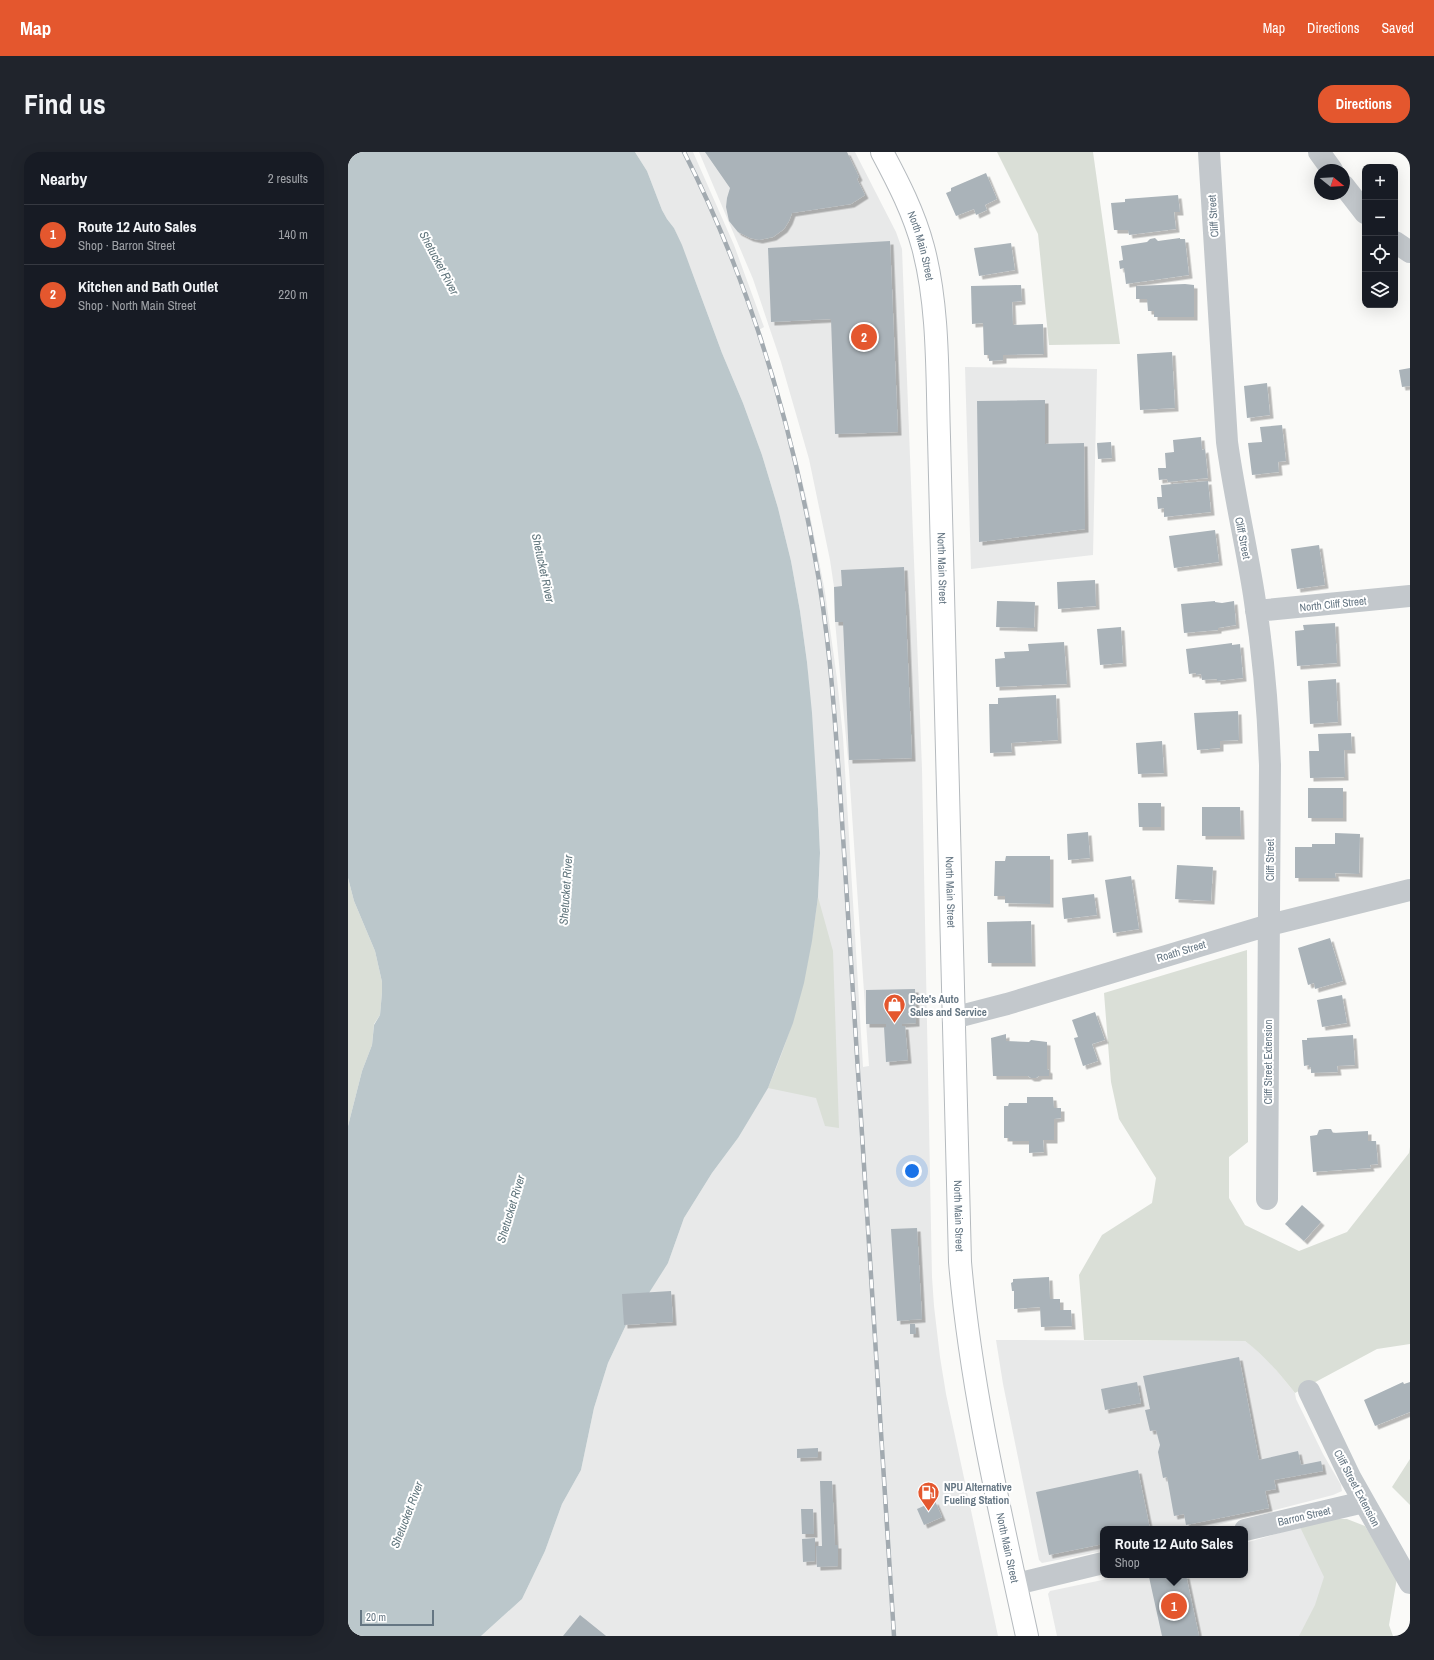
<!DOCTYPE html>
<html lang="en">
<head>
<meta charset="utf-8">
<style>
	body { margin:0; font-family:"Archivo Narrow",sans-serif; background:#20242c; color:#f1f3f6 }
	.controls { position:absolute; right:12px; top:12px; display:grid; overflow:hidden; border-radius:8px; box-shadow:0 4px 16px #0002 }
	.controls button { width:36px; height:36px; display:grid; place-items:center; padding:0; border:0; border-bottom:1px solid #363941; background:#171b24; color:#f1f3f6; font:20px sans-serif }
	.compass { position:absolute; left:966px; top:12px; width:36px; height:36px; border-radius:50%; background:#171b24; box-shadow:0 4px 16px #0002; rotate:108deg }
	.scale { position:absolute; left:12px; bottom:10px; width:74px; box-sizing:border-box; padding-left:4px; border:2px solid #657683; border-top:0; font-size:11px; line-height:14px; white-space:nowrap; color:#657683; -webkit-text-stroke:3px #fff; paint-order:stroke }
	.you { position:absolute; left:564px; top:1019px; width:14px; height:14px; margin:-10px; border:3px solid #fff; border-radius:50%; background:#1a73e8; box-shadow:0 0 0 6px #1a73e833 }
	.badge { display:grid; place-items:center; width:26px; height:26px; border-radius:50%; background:#e4572e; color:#fff; font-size:13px; font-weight:700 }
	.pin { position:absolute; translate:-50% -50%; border:2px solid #fff; box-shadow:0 1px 4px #0006 }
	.popup { position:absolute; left:752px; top:1374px; width:148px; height:52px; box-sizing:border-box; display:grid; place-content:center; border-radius:8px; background:#171b24; filter:drop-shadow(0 1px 3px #0005); font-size:13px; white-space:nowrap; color:#9ea1a6 }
	.popup b { font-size:15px; color:#f1f3f6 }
	.popup::after { content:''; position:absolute; left:50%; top:100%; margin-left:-8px; border:8px solid transparent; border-top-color:#171b24 }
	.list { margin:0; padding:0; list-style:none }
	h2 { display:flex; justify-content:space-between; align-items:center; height:52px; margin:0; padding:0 16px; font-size:17px }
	h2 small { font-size:13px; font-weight:400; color:#9ea1a6 }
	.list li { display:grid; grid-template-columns:26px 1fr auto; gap:12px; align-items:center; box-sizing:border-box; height:60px; padding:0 16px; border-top:1px solid #363941 }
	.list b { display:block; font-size:15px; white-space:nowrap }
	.list p { margin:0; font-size:13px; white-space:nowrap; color:#9ea1a6 }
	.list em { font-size:13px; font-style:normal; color:#9ea1a6 }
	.icon { flex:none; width:22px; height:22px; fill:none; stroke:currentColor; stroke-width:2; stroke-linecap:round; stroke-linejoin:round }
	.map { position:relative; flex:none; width:1062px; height:1484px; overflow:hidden; border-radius:16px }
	header { display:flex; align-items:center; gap:24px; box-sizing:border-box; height:56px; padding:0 20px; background:#e4572e; color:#fff }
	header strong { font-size:19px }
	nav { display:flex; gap:22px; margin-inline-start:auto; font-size:14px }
	.intro { display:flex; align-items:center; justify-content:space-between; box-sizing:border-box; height:96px; padding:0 24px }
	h1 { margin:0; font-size:28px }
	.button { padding:10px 18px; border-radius:16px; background:#e4572e; color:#fff; font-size:14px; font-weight:700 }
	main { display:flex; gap:24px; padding:0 24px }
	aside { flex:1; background:#171b24; border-radius:16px; box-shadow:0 4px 16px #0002 }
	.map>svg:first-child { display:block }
	.built { fill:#e8e9e9 }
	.green { fill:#dadfd7 }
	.water { fill:#bbc7cb }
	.building { fill:#aab3b9; filter:url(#shadow) }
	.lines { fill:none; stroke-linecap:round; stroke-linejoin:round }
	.major-casing { stroke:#b5babe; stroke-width:24 }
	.minor { stroke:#c3c8cc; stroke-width:22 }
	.major { stroke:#fff; stroke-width:22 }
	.rail-casing { stroke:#a2aab0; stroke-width:4.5 }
	.rail { stroke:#fff; stroke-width:3; stroke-dasharray:9; stroke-linecap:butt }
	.labels { text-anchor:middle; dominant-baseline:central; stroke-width:4; stroke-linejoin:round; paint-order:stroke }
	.street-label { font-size:11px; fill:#657683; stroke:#fff }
	.poi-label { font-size:11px; font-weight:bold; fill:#657683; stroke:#fff; text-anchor:start }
	.water-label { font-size:12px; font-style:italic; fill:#60757c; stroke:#fff }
</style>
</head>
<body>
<header>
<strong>Map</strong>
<nav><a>Map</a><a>Directions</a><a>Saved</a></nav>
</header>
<div class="intro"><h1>Find us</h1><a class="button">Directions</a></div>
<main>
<aside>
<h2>Nearby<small>2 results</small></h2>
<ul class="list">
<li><span class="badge">1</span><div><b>Route 12 Auto Sales</b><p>Shop · Barron Street</p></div><em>140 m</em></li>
<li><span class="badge">2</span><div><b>Kitchen and Bath Outlet</b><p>Shop · North Main Street</p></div><em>220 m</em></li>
</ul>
</aside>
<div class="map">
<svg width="1062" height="1484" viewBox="0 0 1062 1484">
	<defs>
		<filter id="shadow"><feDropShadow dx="3.5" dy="3.5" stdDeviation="0" flood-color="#0004"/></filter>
	</defs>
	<rect width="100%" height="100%" fill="#fafaf8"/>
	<path class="built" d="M287,0h58l41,93 30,82 -5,3 19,61 18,65 12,49 17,87 12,87 6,58 20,330 6,-1 -20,-296 -14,-149 -1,-34 -4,-27 -21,-101 -28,-97 -28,-83 -54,-127h156l41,80 6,17 20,520 10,508 2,29 6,51 6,37 52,242h-92l-11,-187 11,187h-425l41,-37 23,-48 17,-47 19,-34 13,-62 14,-45 18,-38h-2l-2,-31 46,-31 16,-45 28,-45 26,-35 80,-241 2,-44 -2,-44 -11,-147 -7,-51 -9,-50 -13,-53 -16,-53 -19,-52 -21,-50 -30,-81 -18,-44 -7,-9 -5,-9 -15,-39z
		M617,215l132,2 -4,186 -122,14z
		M648,1188l249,1 19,14 31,38 1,6 27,55 18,31 1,6 -9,4 -131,34h-99v22l-61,12 -3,-3 -7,-34 -29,-142z
		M988,1367l11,117h-290l-9,-42 2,-3 76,-16h119v-32l55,-16z"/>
	<path class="green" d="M649,0h96l27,192 -71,1 -11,-111z
		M0,726l6,23 21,50 7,31v10l-2,23 -6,9 -2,21 -10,26 -14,55z
		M470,745l15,54 6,177 -14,-2 -9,-28 -48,-10c28,-65 41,-121 50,-191z
		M899,798l1,192 -19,15v41l16,27 54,26 48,-19 62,-79 1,-6v197l-33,5 -82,44c-15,-19 -30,-37 -50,-52l-161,-1 -5,-65 23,-40 50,-32 4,-25 -37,-59 -8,-37 -7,-89z
		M1062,1307v46l-18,-18z
		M988,1367h11l18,7 32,52 -8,47 4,11h-94l16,-31 9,-28 -24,-50z"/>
	<path class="water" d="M0,0h287l12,19 15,39 5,9 7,9 8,17 40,108 21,50 19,52 16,53 13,53 9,50 7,51 5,51 6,96 2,44 -2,44 -6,44 -8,42 -11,40 -25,65 -30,50 -26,35 -28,45 -16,45 -19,30 -25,32h2l-18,38 -14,45 -13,62 -19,34 -17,47 -23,48 -41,37h-133v-510l14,-55 10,-26 2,-20 6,-10 2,-23v-10l-7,-31 -21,-50 -6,-23z"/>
	<path class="building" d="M357,0h142l12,25 -2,2 8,16 -14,9 -59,9 -3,8 -5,8 -11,8 -14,3 -9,-2 -12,-6 -9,-11 -3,-14 1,-9 3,-10z
		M638,21l11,26 -12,6 2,5 -11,5 -2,-6 -18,7 -10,-23 5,-2v-3z
		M830,43l2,17h-6l2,17 -47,6 -1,-5h-14l-3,-27 14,-1v-3z
		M807,86l3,3 22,-3v1h5l4,36 -63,9 -2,-16 -4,1 -1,-8 4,-1 -2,-14 26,-4 3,-3z
		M542,89l8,191 -63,2 -4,-115 -60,3 -3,-74z
		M663,91l4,27 -36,6 -5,-28z
		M837,132l9,1v32h-40v-6h-6l-1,-12h-11v-13z
		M673,133l1,16 -10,1 1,23 30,-1 1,30 -41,1v5l-14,1v-6h-5l-1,-32 -11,1 -1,-38z
		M824,200l3,56 -35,2 -3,-56z
		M1062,216v18l-8,1 -3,-17z
		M919,231l3,32 -23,3 -3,-32z
		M697,248v44l39,-1 1,86 -106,13 -2,-141z
		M934,273l4,36 -8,1 1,10 -27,3 -4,-32 14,-1 -2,-15z
		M853,285l1,13 3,-1 3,29 -40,4 -1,-3 -8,1 -1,-12h8l-1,-15 9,-1 -1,-12z
		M763,290l1,16 -14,1 -1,-16z
		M860,329l3,31 -47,5v-9l-6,1 -1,-12h5l-1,-12z
		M867,378l4,32 -45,6 -5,-32z
		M971,393l6,40 -28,4 -6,-40z
		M556,415l8,191 -63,2 -6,-138h-8l-1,-35 8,-1 -1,-16z
		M747,428l1,26 -38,3 -1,-27z
		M649,449l38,1 -1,26 -38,-1z
		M867,449v1l7,1 12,-2 2,24 -18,3v2l-34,3 -3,-29z
		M987,471l2,40 -40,3 -2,-35 9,-1 -1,-5z
		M773,475l2,36 -23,2 -3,-36z
		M716,490l3,42 -71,3 -1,-28 10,-1 -1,-6 25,-1 -1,-7z
		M884,491v2l8,-1 3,34 -26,3v-2l-15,1 -1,-6 -5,1v-2l-7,1 -3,-25z
		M988,527l2,43 -28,2 -2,-43z
		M708,543l2,45 -47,3 1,9 -22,1 -1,-49h9v-6z
		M890,559l1,29 -19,1v7l-23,2 -3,-37z
		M1003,581l1,17h-8l1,27 -35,1 -1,-27h10l-1,-17z
		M814,589l2,32 -26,1 -2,-31z
		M960,636h35v30h-35z
		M790,651h23v24h-22z
		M854,655h38l1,29h-39z
		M740,680l2,26 -22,2 -1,-26z
		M987,681l25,1 -1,40 -24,-1 1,5h-41v-31h17v-3h23z
		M658,704h44v48l-45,-1v-7h-11l1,-35h10z
		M829,713l36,2 -2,34 -36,-2z
		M783,724l8,53 -26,4 -8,-53z
		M746,742l3,21 -33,4 -2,-21z
		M683,769l1,42h-44l-1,-41z
		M982,786l13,43 -28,8 -1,-6 -6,2 -10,-37z
		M567,837l1,34 -14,1v2h3l3,34 -22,2 -2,-35h2v-3h-20v-34z
		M994,843l5,28 -25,4 -5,-27z
		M747,860l10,28 -13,4 6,17 -15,5 -9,-28 4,-1 -6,-17z
		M658,882v7l23,1 2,-2 16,2v27l2,1v6h-10l-3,2h-5l-3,-2h-35l-2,-38z
		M1005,883l2,30 -18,1 1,6 -27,1v-6l-2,1v-3l-5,1 -2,-26h5v-2z
		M679,945h26l1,11h7v10l-7,1v21h-11l1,12 -15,1v-12h-20v-3h-5v-32h4l1,-3h18z
		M977,977h6l2,4 35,-2v10h8l2,23 -8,1 1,3 -58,4 -3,-36 7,-1 2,-5z
		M954,1053l19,17 -17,19 -19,-17z
		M569,1076l5,91 -25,2 -6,-92z
		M701,1125l1,22h10v11h11l1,16 -31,1 -1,-20 -26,2v-18h-2l-1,-8 2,-1v-3z
		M323,1139l2,31 -49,3 -2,-31z
		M562,1172h5l1,10h-6z
		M891,1205l20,103 39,-9 3,14 20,-4 2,10 -49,9 2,9 -11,2 4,17 -83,17 -2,-11 -10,2 -7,-39 -4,1 -5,-26 2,-7 -4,-15 -6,1 -5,-21 5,-1 -7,-33z
		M789,1230l4,21 -36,7 -4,-21z
		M1055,1230l1,2 6,-2v30l-35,14 -11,-26z
		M470,1296v9l-21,1v-9z
		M790,1318l12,59h-47v15l-54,11 -13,-63z
		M472,1329h12l3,64h3v21l-21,1 -1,-21h6z
		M587,1349l7,16 -18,8 -7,-16z
		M453,1357h12l1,25h-12z
		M467,1386v23l-12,1 -1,-23z
		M809,1423h29l13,61h-37l-13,-59z
		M232,1463l26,21h-43z"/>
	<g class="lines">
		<defs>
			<g id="major">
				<path id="s1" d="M534,0c16,30 32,61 41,95 16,60 14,128 16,190l21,825c11,127 40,250 67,374"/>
			</g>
		</defs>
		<use href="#major" class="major-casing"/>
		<path class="minor" d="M861,0l18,290c7,51 19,102 27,153 9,56 14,113 16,170l-3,434
			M971,0l13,18
			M996,34l21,27
			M1047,90l15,10
			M908,459l154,-15
			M605,866l54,-14 262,-79 141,-35
			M961,1239l41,86 60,106
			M897,1378l119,-28
			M668,1432l87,-21"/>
		<use href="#major" class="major"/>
		<defs>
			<path id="rail" d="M336,0c63,124 105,263 130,400 16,84 21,169 27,253l53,831"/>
		</defs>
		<use href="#rail" class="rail-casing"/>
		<use href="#rail" class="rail"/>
	</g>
	<defs>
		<symbol id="shop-pin" viewBox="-11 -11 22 30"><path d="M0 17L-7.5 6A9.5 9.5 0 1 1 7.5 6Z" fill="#e4572e" stroke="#fff"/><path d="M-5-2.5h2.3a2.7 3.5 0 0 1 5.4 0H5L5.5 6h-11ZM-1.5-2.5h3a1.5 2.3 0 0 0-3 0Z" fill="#fff"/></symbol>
		<symbol id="fuel-pin" viewBox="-11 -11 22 30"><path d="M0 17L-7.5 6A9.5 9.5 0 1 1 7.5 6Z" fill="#e4572e" stroke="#fff"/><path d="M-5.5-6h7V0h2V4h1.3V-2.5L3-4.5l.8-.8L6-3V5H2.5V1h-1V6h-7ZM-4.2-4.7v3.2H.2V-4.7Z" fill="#fff"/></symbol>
	</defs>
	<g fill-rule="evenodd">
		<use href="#shop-pin" x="534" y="840" width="25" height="34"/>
		<use href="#fuel-pin" x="568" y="1328" width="25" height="34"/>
	</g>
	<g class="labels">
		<g class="street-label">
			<text transform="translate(865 64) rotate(-94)">Cliff Street</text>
			<text stroke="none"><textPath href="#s1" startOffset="102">North Main Street</textPath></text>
			<text transform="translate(895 386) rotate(79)">Cliff Street</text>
			<text stroke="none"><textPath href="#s1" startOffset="426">North Main Street</textPath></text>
			<text transform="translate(985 452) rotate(-6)">North Cliff Street</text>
			<text transform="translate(922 708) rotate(-90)">Cliff Street</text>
			<text stroke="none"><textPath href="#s1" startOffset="750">North Main Street</textPath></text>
			<text transform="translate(833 799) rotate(-17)">Roath Street</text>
			<text transform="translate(920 910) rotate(-90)">Cliff Street Extension</text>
			<text stroke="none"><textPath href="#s1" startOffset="1074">North Main Street</textPath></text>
			<text transform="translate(1009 1336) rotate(62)">Cliff Street Extension</text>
			<text transform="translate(956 1364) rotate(-13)">Barron Street</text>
			<text stroke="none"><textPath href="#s1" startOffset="1410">North Main Street</textPath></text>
		</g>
		<g class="poi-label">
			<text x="562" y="847">Pete's Auto<tspan x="562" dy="13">Sales and Service</tspan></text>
			<text x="596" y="1335">NPU Alternative<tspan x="596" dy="13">Fueling Station</tspan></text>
		</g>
		<g class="water-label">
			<text transform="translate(91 111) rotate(62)">Shetucket River</text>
			<text transform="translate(195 416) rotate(78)">Shetucket River</text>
			<text transform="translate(218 738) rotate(-86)">Shetucket River</text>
			<text transform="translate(163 1057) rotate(-73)">Shetucket River</text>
			<text transform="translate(59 1363) rotate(-69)">Shetucket River</text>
		</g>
	</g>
</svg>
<div class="controls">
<button>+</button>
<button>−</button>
<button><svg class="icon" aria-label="locate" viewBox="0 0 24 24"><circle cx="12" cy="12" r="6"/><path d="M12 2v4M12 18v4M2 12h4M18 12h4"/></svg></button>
<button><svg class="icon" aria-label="layers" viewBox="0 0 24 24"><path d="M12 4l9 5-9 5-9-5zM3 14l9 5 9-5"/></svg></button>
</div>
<svg class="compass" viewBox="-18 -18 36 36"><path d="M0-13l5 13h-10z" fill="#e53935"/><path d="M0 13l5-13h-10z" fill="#9ea1a6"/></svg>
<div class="scale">20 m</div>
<div class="you"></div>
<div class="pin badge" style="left:826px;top:1454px">1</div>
<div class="popup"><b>Route 12 Auto Sales</b>Shop</div>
<div class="pin badge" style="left:516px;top:185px">2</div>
</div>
</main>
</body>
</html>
